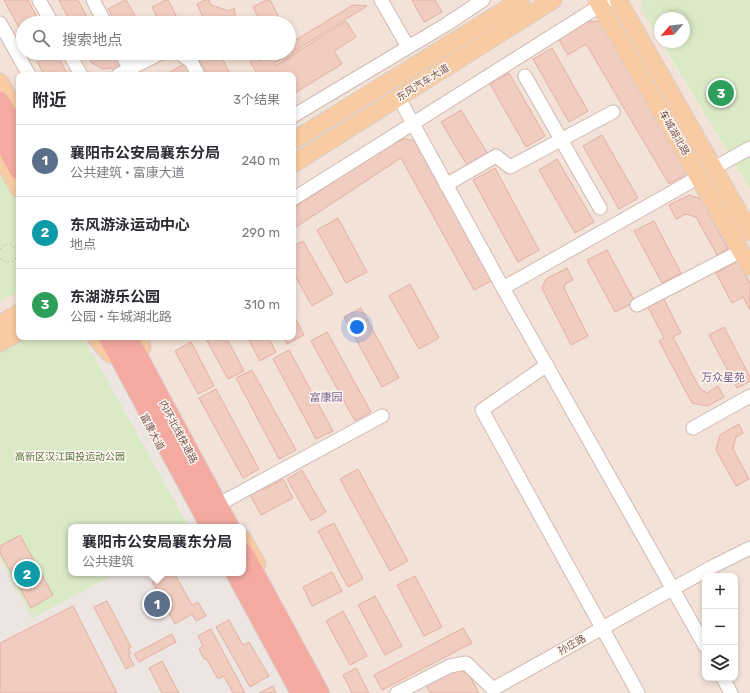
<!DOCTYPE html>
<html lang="zh">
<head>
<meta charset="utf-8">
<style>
	body { margin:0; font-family:Rubik,"Noto Sans SC",sans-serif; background:#f2f2f3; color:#2b2b33 }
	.controls { position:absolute; right:12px; bottom:12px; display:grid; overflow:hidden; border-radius:8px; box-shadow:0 2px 6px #0003 }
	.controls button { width:36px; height:36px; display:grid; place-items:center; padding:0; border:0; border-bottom:1px solid #e1e1e2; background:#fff; color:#2b2b33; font:20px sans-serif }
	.compass { position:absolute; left:654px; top:12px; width:36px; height:36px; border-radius:50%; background:#fff; box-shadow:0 2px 6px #0003; rotate:242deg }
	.you { position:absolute; left:357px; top:327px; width:14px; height:14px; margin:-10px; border:3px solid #fff; border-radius:50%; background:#1a73e8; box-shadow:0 0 0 6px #1a73e833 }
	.badge { display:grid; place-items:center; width:26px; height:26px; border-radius:50%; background:#d93025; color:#fff; font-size:13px; font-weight:700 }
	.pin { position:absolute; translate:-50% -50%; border:2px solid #fff; box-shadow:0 1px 4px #0006 }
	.popup { position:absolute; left:68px; top:524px; width:178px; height:52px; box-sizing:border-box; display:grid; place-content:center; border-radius:8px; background:#fff; filter:drop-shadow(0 1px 3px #0005); font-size:13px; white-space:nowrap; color:#7c7c81 }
	.popup b { font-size:15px; color:#2b2b33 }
	.popup::after { content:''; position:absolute; left:50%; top:100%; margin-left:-8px; border:8px solid transparent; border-top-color:#fff }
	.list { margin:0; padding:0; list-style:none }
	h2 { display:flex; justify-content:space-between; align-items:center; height:52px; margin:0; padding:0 16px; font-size:17px }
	h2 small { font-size:13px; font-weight:400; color:#7c7c81 }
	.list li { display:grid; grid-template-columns:26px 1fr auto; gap:12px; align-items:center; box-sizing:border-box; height:72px; padding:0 16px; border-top:1px solid #e1e1e2 }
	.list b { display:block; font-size:15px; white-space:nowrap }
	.list p { margin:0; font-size:13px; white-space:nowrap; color:#7c7c81 }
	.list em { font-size:13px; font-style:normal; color:#7c7c81 }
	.icon { flex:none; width:22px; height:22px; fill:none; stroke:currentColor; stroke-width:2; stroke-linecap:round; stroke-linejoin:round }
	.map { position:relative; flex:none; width:750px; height:693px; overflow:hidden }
	.search { position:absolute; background:#fff; box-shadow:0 2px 6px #0003; left:16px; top:16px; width:280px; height:44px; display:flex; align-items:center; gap:10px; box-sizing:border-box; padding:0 14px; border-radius:22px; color:#7c7c81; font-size:15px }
	.panel { position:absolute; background:#fff; box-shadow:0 2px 6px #0003; left:16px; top:72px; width:280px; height:268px; border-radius:8px }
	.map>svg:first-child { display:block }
	.residential { fill:#f3e2d7; fill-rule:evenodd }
	.industrial { fill:#ede5e1 }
	.green { fill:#daeac7 }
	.building { fill:#f1ccc1; stroke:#e3b0a2 }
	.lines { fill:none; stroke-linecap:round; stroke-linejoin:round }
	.minor-casing { stroke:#d0bab1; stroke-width:15 }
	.major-casing { stroke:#d9cfcd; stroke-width:19 }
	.highway-casing { stroke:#d9cfcd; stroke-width:22 }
	.path { stroke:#d6afa3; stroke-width:1.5; stroke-dasharray:1 3; stroke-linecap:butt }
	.minor { stroke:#fff; stroke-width:13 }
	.major { stroke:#f8cba3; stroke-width:17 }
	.highway { stroke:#f4aaa1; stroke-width:20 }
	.labels { text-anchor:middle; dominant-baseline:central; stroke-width:3; stroke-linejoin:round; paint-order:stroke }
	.street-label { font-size:10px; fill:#76554d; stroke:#fef6ef }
	.park-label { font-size:10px; fill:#597541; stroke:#fef6ef }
	.neighbourhood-label { font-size:11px; fill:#7b6592; stroke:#fef6ef }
</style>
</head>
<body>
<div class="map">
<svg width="750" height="693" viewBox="0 0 750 693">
	<rect width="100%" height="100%" fill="#fcf1e8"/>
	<path class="residential" d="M0,0h643l-2,10 109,179v504h-470l-37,-120v-46h-54l-107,-190h211v-262h-274v237l-19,9zM23,23h266v30h-266zM705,576h30v102h-30z"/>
	<path class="industrial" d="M19,319v18h99l102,190h-149v46h172l66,120h-309v-363z"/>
	<path class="green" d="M643,0h107v189l-89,-147h23v-24h-24v23l-19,-31z
		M10,172l9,17v103l-19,9v-125z
		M19,337h64l106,190h-118v46h46l-85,45 -32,-59v-217z"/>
	<path class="building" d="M4,0h24l12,23h-17v12z
		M59,0h19l10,19 -8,4h-9z
		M125,0h1l13,23h-23l-8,-14z
		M166,0h2l12,23h-20l-8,-16z
		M205,0h4l2,5 18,6 5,-3 2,12 -5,3h-32l-2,-3 6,-3 -6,-13z
		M266,0h4l12,23h-21l-8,-16z
		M412,0h23l7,12 -18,10z
		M353,5l14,1 -93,58 1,2 71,-45 10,16 -22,14 8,13 -49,30v-19h-35l-8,-13 5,-3 -3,-6h3l5,8 13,-8h16v-9z
		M599,21l89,152 -19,11 -83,-140 -18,11 -10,-17 29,-16z
		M552,48l36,63 -19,11 -36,-63z
		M33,53h23l12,22h-24z
		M86,53h31l5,10 -9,5 -11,1 -10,-6z
		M206,53h13l12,22h-23l-10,-17z
		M186,63l7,12h-24l-1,-2z
		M509,73l36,63 -19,11 -36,-63z
		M461,110l26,43 -20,12 -26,-43z
		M602,135l36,63 -19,11 -36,-63z
		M405,139l7,1 4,2 77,138 -19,10 -73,-132 -108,71v-21l100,-65z
		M557,159l37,63 -19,11 -36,-63z
		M495,168l44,82 -21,12 -45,-82z
		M689,195l12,4 27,50 -11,6 -21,-38 -10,-3 -10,5 -7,-14z
		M338,218l29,54 -21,11 -29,-53z
		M654,221l27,52 -19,10 -28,-52z
		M303,241l30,53 -21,12 -19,-34v-26z
		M607,250l28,52 -20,10 -28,-52z
		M738,261l12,22v27l-7,-13 -11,6 -16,-30z
		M567,268l6,12 -8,4 -1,4 24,48 -17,9 -29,-57 4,-9z
		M410,284l29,54 -20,11 -30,-53z
		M664,299l17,34 -8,4 27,52 7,4 11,-7 6,11 -16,9 -16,-3 -33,-62 5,-3 -16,-31z
		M361,308l38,70 -17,9 -38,-70z
		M293,314l11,21 -17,9 -3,-7h9z
		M724,327l26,50v4l-13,7 -28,-53z
		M327,332l44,80 -16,9 -44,-80z
		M205,337h21l18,34 -16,8z
		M247,337h21l8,15 -16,9z
		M191,342l23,44 -16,8 -23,-43z
		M289,350l44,81 -17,8 -43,-80z
		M252,370l44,80 -17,9 -43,-81z
		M216,389l43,80 -16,9 -44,-80z
		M739,424l4,9 -7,4 -3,12 16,30 -13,7 -20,-36 4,-15z
		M358,469l50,92 -18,10 -50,-92z
		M302,470l24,42 -15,9 -24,-42z
		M283,479l10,19 -32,17 -12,-22 12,-7 2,4z
		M334,523l29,56 -15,8 -30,-56z
		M20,535l33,60 -22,13 -31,-55v-7z
		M332,572l10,19 -30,15 -9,-19z
		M155,573h19l18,32 6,-3 8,14 -10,5 -4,-7 -17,10 -23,-42 6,-3z
		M415,576l27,51 -18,9 -27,-51z
		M375,596l27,50 -17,9 -27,-50z
		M107,601l24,46 -3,2 3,4 -3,1 6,11 -8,4 -32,-62z
		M73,606l44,87h-117v-50z
		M343,611l24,45 -17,9 -24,-44z
		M229,620l14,25 6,-3 20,34 -19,11 -34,-60z
		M463,628l9,15 -90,47 -8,-15z
		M211,629l34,64h-12l-9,-17 -6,3 -12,-21 -2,1 -5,-10 4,-3 -5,-10z
		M172,634l4,8 -37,20 -5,-8z
		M162,661l17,32h-17l-13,-25z
		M356,668l13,25h-17l-9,-18z
		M451,669l17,4 11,20h-49l-5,-10z
		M273,686l3,7h-17z"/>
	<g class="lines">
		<defs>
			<path id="minor" d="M39,0l13,23
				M93,0l12,23
				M381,0l27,47
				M0,23l29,52
				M69,53l12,22
				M121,53l9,16
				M179,53l12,8 7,14
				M118,75l43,-22
				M525,76l75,132
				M399,98l104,190 196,-111
				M293,116l154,-92 36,-24
				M714,168l36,-20
				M446,185l50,-29 14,11 103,-55
				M293,199l316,-199
				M503,288l202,358
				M637,305l104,-54
				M547,365l-65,45 156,283
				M693,428l57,-32
				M223,502l159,-86
				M723,678l8,15
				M397,693l53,-27 16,-3 27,26 217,-121 40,-20"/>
			<path id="major" d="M597,0l153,267
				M618,0l132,232
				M0,82l18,33
				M293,141l228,-141
				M0,154l19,35
				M293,164l260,-164
				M0,324l19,-11
				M95,337l15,17
				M140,337l2,11
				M0,343l19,-11
				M243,539l14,25"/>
			<path id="highway" d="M0,102l19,35
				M0,134l19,35
				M109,337l102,190
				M127,337l102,190
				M243,553l76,140
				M236,573l65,120"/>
		</defs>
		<use href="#minor" class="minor-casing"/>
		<use href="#major" class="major-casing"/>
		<use href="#highway" class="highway-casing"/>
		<path class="path" d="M0,249c13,-16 25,12 8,13 -4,0 -6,-2 -8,-5"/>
		<use href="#minor" class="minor"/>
		<use href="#major" class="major"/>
		<use href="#highway" class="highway"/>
	</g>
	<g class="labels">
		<g class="street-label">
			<text transform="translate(423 83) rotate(-32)">东风汽车大道</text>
			<text transform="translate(674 133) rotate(60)">车城湖北路</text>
			<text transform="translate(152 432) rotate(62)">富康大道</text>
			<text transform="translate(178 432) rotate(62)">内环北线快速路</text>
			<text transform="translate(572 645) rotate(-29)">孙庄路</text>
		</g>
		<g class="park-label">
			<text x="70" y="457">高新区汉江国投运动公园</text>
		</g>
		<g class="neighbourhood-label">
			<text x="723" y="377">万众星苑</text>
			<text x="326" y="397">富康园</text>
		</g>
	</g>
</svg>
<div class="controls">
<button>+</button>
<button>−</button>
<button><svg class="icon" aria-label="layers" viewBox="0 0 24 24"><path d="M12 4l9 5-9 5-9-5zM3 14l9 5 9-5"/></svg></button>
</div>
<svg class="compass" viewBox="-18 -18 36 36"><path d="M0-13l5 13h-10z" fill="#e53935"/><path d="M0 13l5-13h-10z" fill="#7c7c81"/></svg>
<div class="you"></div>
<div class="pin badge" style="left:157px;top:604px;background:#5c6f8a">1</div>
<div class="popup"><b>襄阳市公安局襄东分局</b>公共建筑</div>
<div class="pin badge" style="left:27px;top:574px;background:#0f9aa8">2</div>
<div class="pin badge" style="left:721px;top:93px;background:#2e9e5b">3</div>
<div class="search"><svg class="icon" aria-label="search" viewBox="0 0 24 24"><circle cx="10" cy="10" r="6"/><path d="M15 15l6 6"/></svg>搜索地点</div>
<section class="panel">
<h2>附近<small>3个结果</small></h2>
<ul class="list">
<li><span class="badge" style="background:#5c6f8a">1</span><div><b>襄阳市公安局襄东分局</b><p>公共建筑 · 富康大道</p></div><em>240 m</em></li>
<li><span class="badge" style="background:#0f9aa8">2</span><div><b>东风游泳运动中心</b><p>地点</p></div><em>290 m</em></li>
<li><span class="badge" style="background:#2e9e5b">3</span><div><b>东湖游乐公园</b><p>公园 · 车城湖北路</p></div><em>310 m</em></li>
</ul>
</section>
</div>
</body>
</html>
